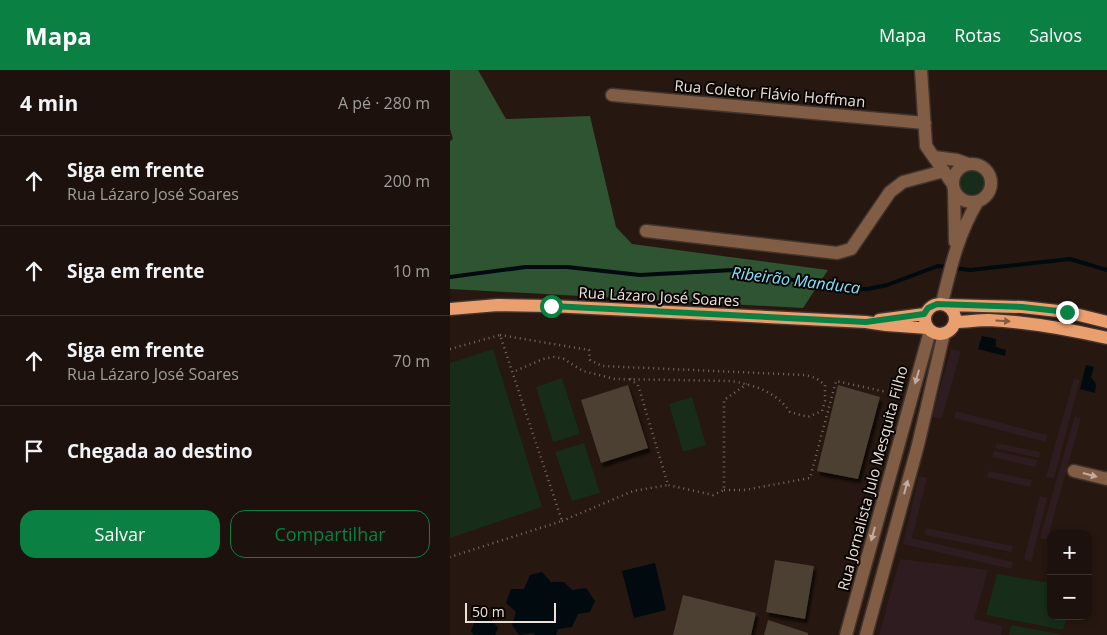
<!DOCTYPE html>
<html lang="pt">
<head>
<meta charset="utf-8">
<style>
	body { margin:0; font-family:"Open Sans",sans-serif; background:#251a15; color:#f1f3f6 }
	.controls { position:absolute; right:15px; bottom:15px; display:grid; overflow:hidden; border-radius:10px; box-shadow:0 2px 8px #0003 }
	.controls button { width:45px; height:45px; display:grid; place-items:center; padding:0; border:0; border-bottom:1px solid #3a312d; background:#1c110c; color:#f1f3f6; font:25px sans-serif }
	.scale { position:absolute; left:15px; bottom:12px; width:91px; box-sizing:border-box; padding-left:5px; border:2px solid #ebe1db; border-top:0; font-size:14px; line-height:18px; white-space:nowrap; color:#ebe1db; -webkit-text-stroke:4px #0a0503; paint-order:stroke }
	.stop { position:absolute; width:15px; height:15px; margin:-11px; border:4px solid #0b8043; border-radius:50%; background:#fff }
	.stop.end { background:#0b8043; border-color:#fff; box-shadow:0 1px 5px #0008 }
	.list { margin:0; padding:0; list-style:none }
	h2 { display:flex; justify-content:space-between; align-items:center; height:65px; margin:0; padding:0 20px; font-size:21px }
	h2 small { font-size:16px; font-weight:400; color:#a09d9d }
	.list li { display:grid; grid-template-columns:32px 1fr auto; gap:15px; align-items:center; box-sizing:border-box; height:90px; padding:0 20px; border-top:1px solid #3a312d }
	.list b { display:block; font-size:19px; white-space:nowrap }
	.list p { margin:0; font-size:16px; white-space:nowrap; color:#a09d9d }
	.list em { font-size:16px; font-style:normal; color:#a09d9d }
	.actions { display:flex; gap:10px; padding:15px 20px }
	.actions a { flex:1; padding:11px 0; border:1px solid #0b8043; border-radius:15px; text-align:center; font-size:18px; color:#0b8043 }
	.actions .main { background:#0b8043; color:#fff }
	.icon { flex:none; width:28px; height:28px; fill:none; stroke:currentColor; stroke-width:2; stroke-linecap:round; stroke-linejoin:round }
	.map { position:relative; flex:none; width:657px; height:565px; overflow:hidden }
	header { display:flex; align-items:center; gap:30px; box-sizing:border-box; height:70px; padding:0 25px; background:#0b8043; color:#fff }
	header strong { font-size:24px }
	nav { display:flex; gap:28px; margin-inline-start:auto; font-size:18px }
	main { display:flex }
	aside { flex:1; background:#1c110c }
	.map>svg:first-child { display:block }
	.industrial { fill:#2f1c21 }
	.green { fill:#172c19 }
	.forest { fill:#2f5432 }
	.water { fill:#000a0f }
	.lines { fill:none; stroke-linecap:round; stroke-linejoin:round }
	.stream { stroke:#000a0f; stroke-width:4 }
	.building { fill:#4c3f33; filter:url(#shadow) }
	.minor-casing { stroke:#42332c; stroke-width:15 }
	.major-casing { stroke:#42332c; stroke-width:15 }
	.path { stroke:#796c65; stroke-width:2.5; stroke-dasharray:1 4; stroke-linecap:butt }
	.minor { stroke:#815d46; stroke-width:12 }
	.major { stroke:#eaa06e; stroke-width:12 }
	.oneway { fill:#855a3e }
	.oneway2 { fill:#c1ac9f }
	.route { stroke:#0b8043; stroke-width:6 }
	.labels { text-anchor:middle; dominant-baseline:central; stroke-width:4; stroke-linejoin:round; paint-order:stroke }
	.street-label { font-size:15px; fill:#ebe1db; stroke:#0a0503 }
	.water-label { font-size:16px; font-style:italic; fill:#80e2ff; stroke:#0a0503 }
</style>
</head>
<body>
<header>
<strong>Mapa</strong>
<nav><a>Mapa</a><a>Rotas</a><a>Salvos</a></nav>
</header>
<main>
<aside>
<h2>4 min<small>A pé · 280 m</small></h2>
<ul class="list">
<li><svg class="icon" aria-label="ahead" viewBox="0 0 24 24"><path d="M12 20V5M6 11l6-6 6 6"/></svg><div><b>Siga em frente</b><p>Rua Lázaro José Soares</p></div><em>200 m</em></li>
<li><svg class="icon" aria-label="ahead" viewBox="0 0 24 24"><path d="M12 20V5M6 11l6-6 6 6"/></svg><div><b>Siga em frente</b></div><em>10 m</em></li>
<li><svg class="icon" aria-label="ahead" viewBox="0 0 24 24"><path d="M12 20V5M6 11l6-6 6 6"/></svg><div><b>Siga em frente</b><p>Rua Lázaro José Soares</p></div><em>70 m</em></li>
<li><svg class="icon" aria-label="arrive" viewBox="0 0 24 24"><path d="M6 21V4h12l-3 4 3 4H6"/></svg><div><b>Chegada ao destino</b></div></li>
</ul>
<div class="actions"><a class="main">Salvar</a><a>Compartilhar</a></div>
</aside>
<div class="map">
<svg width="657" height="565" viewBox="0 0 657 565">
	<defs>
		<filter id="shadow"><feDropShadow dx="2.5" dy="4.5" stdDeviation="1" flood-color="#0009"/></filter>
	</defs>
	<rect width="100%" height="100%" fill="#261710"/>
	<path class="industrial" d="M501,279l10,2 -19,67 -10,-1z
		M624,309l6,1 -26,98 -8,-1z
		M506,341l91,24 -1,7 -92,-24z
		M625,346l6,2 -34,122 -7,-2z
		M547,373l43,9 -1,6 -44,-10z
		M544,381l43,9 -1,7 -44,-10z
		M539,401l43,9 -2,7 -43,-10z
		M469,406l8,2 -15,60 101,24 -2,7 -108,-25z
		M590,426l7,2 -16,64 -7,-3z
		M476,458l87,18 -2,6 -86,-17z
		M450,489l88,11 -14,49 28,7 -1,9h-122z"/>
	<path class="green" d="M506 113a16 16 0 1 1 32 0a16 16 0 1 1-32 0Z
		M43,279l49,158 -92,31v-175z
		M112,308l18,56 -27,8 -17,-55z
		M242,327l14,48 -23,7 -14,-48z
		M134,373l16,50 -28,8 -17,-49z
		M547,504l54,9v33h16l-4,14 -77,-15z
		M561,555l49,9v1h-51z"/>
	<path class="forest" d="M0,0h28l28,49 84,-3 26,111 16,17 196,26 -25,38 -353,-19v-148l3,-2 -3,-10z"/>
	<path class="water" d="M532,266l14,3v8l10,3 -1,6 -27,-7z
		M636,295l8,2 -3,10 5,7 -1,9 -15,-4z
		M205,493l11,47 -32,8 -12,-47z
		M92,502l9,10h13l8,8 14,-2 9,13 -5,11 -12,2 -6,13 -14,2 -2,6h-21l-2,-2 -14,2 -7,-10 4,-13 -10,-9 5,-14h13l6,-14z
		M39,547l9,11 -3,7h-21l-3,-4 5,-12z"/>
	<g class="lines">
		<path class="stream" d="M0,207l76,-10h41l73,8 93,-5 116,19h19l19,-4 51,-19 32,4 100,-11 37,11"/>
	</g>
	<path class="building" d="M178,315l20,63 -47,15 -20,-63z
		M388,315l42,12 -22,82 -41,-8z
		M325,490l39,6 -9,53 -39,-7z
		M233,525l73,18 -5,22h-78z
		M318,550l40,13v2h-44z"/>
	<g class="lines">
		<defs>
			<path id="minor" d="M471,0l5,76 26,37
				M162,25l313,28
				M484,87l23,3 11,4
				M503 113a19 19 0 1 1 38 0a19 19 0 1 1-38 0Z
				M504,119l1,53
				M196,161l191,22 14,-4 39,-57 13,-10 41,-11
				M492,233c9,-37 16,-69 36,-102
				M624,401l33,8
				M396,565l84,-304
				M416,565l52,-190 26,-112"/>
			<path id="major" d="M475 249a15 15 0 1 1 30 0a15 15 0 1 1-30 0Z
				M497,235l75,2 45,5 40,10
				M0,239l48,-4 53,1 315,16 20,3 42,3
				M429,250l46,-6
				M505,252c11,0 23,-2 34,-2 40,2 79,9 118,18"/>
		</defs>
		<use href="#minor" class="minor-casing"/>
		<use href="#major" class="major-casing"/>
		<path class="path" d="M50,265l89,15 1,10 12,6 203,9 11,3 9,7v16l-3,10 -14,6 -18,-5c-14,-20 -35,-27 -59,-31l-116,-2 -32,-8 -19,-12 -10,-2 -11,2 -30,13
			M0,279l50,-14 62,186 -112,36
			M180,309l8,6 30,100 45,10 11,-5v-90l23,-16
			M274,420h20l66,-12 26,-97 51,11
			M112,451l71,-30 35,-6"/>
		<use href="#minor" class="minor"/>
		<use href="#major" class="major"/>
	</g>
	<defs><path id="oneway-solid" d="M-6-.8H1V-3.2L6.5 0L1 3.2V.8H-6Z" transform="scale(1.25)"/></defs>
	<use class="oneway" href="#oneway-solid" transform="translate(553 251) rotate(4)"/>
	<g class="oneway2">
		<use href="#oneway-solid" transform="translate(467 307) rotate(106)"/>
		<use href="#oneway-solid" transform="translate(640 405) rotate(15)"/>
		<use href="#oneway-solid" transform="translate(456 417) rotate(-75)"/>
		<use href="#oneway-solid" transform="translate(423 464) rotate(105)"/>
	</g>
	<g class="lines">
		<path class="route" d="M101,236l315,16 58,-8 4,-6 9,-4 85,3 45,5"/>
	</g>
	<g class="labels">
		<g class="street-label">
			<text transform="translate(320 23) rotate(5)">Rua Coletor Flávio Hoffman</text>
			<text transform="translate(209 226) rotate(3)">Rua Lázaro José Soares</text>
			<text transform="translate(422 408) rotate(-75)">Rua Jornalista Julo Mesquita Filho</text>
		</g>
		<g class="water-label">
			<text transform="translate(346 210) rotate(7)">Ribeirão Manduca</text>
		</g>
	</g>
</svg>
<div class="controls">
<button>+</button>
<button>−</button>
</div>
<div class="scale">50 m</div>
<div class="stop" style="left:101px;top:236px"></div>
<div class="stop end" style="left:617px;top:242px"></div>
</div>
</main>
</body>
</html>
